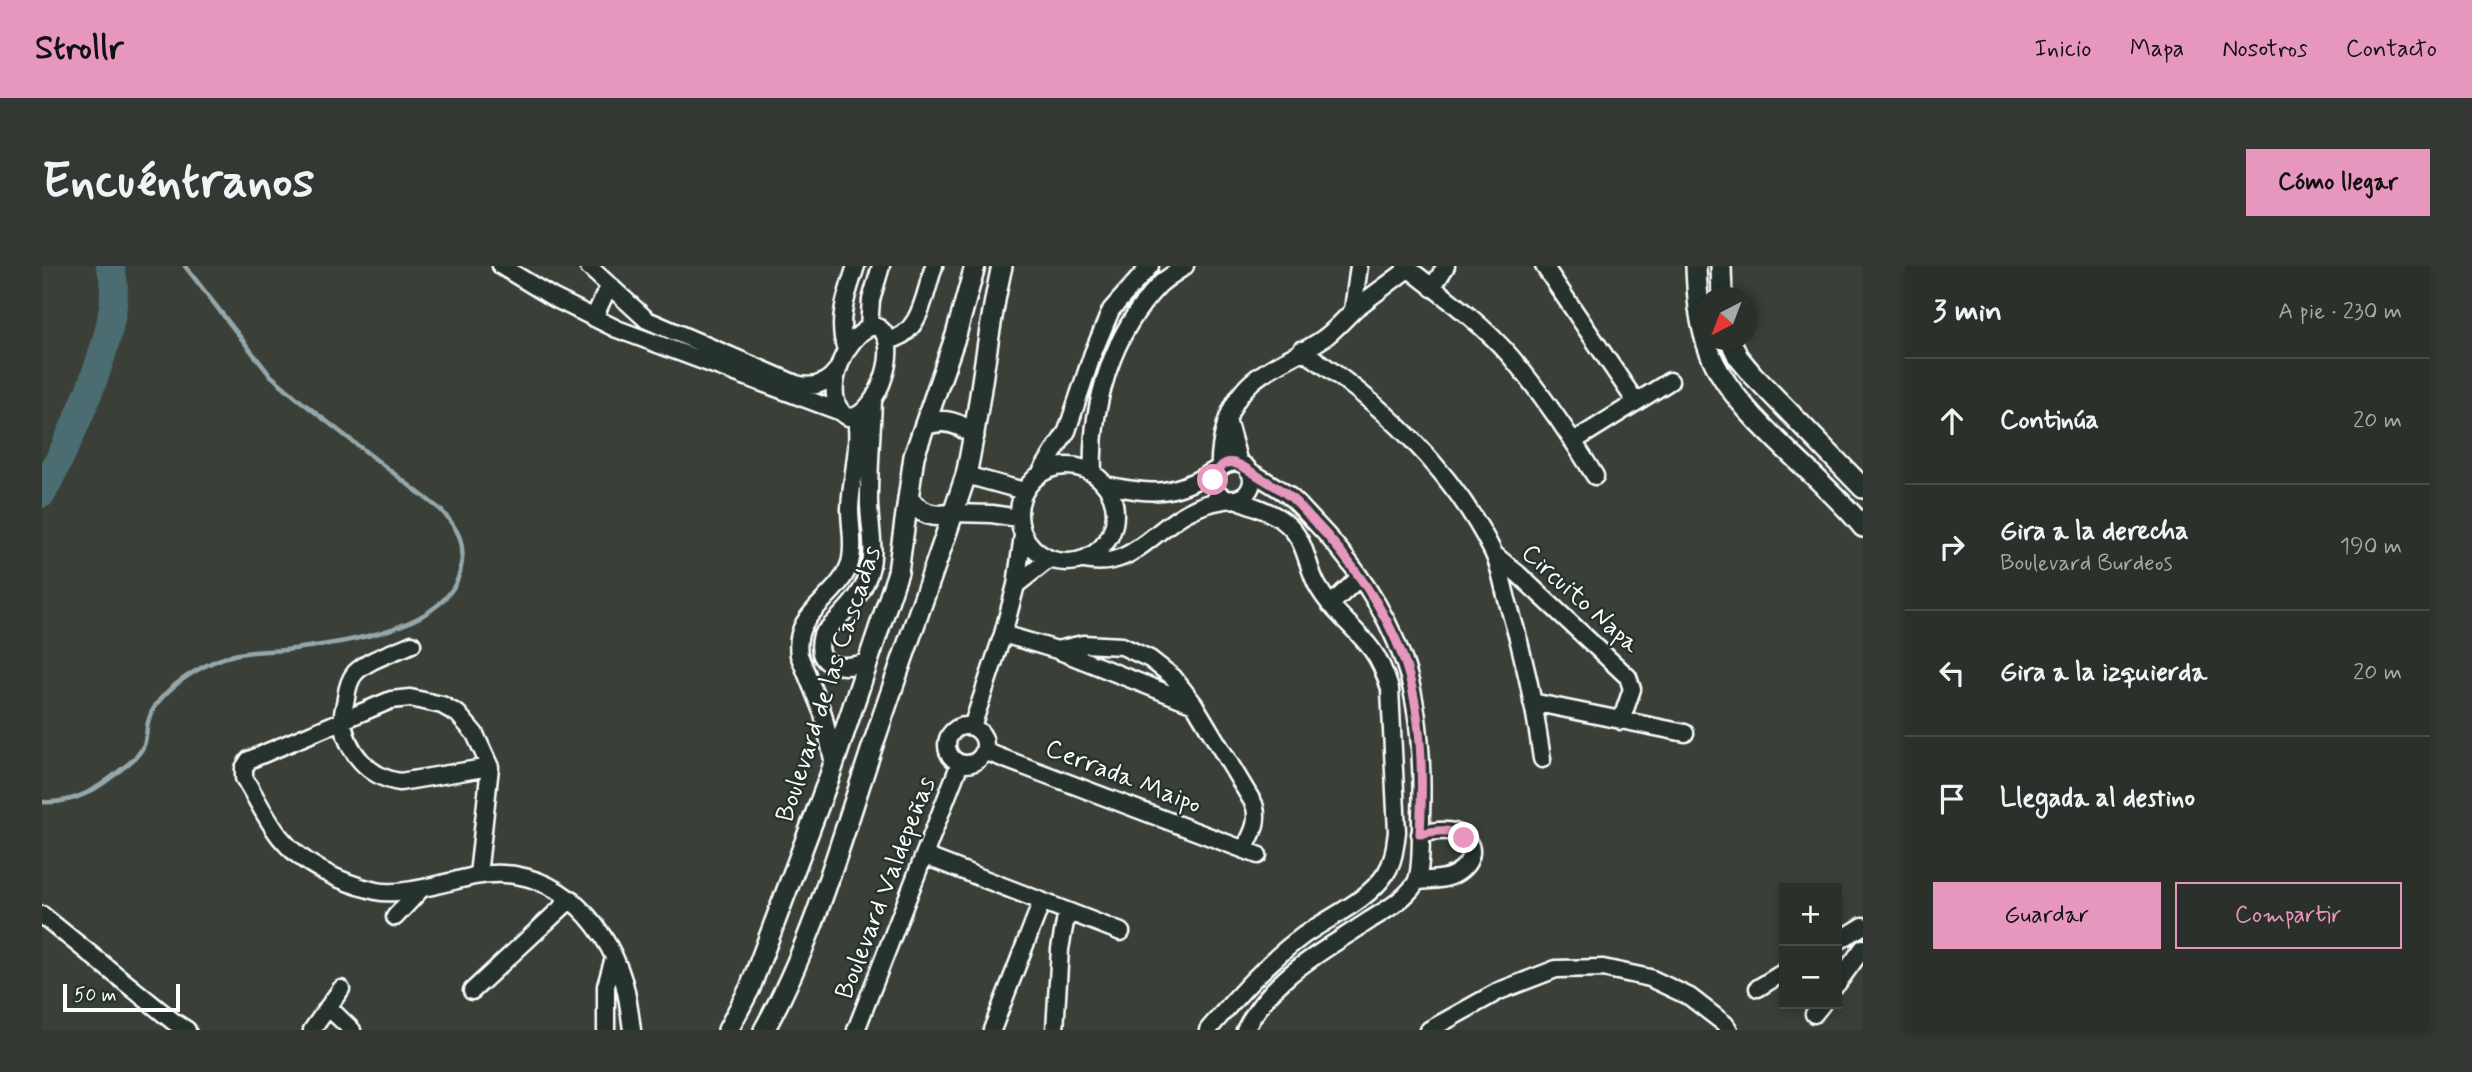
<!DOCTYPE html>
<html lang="es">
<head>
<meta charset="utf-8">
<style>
	body { margin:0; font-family:Mynerve,sans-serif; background:#343832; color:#f1f3f6 }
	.controls { position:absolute; right:21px; bottom:21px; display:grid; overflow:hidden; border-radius:0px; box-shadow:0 4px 10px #0003 }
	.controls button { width:63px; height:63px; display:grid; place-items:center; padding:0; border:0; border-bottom:2px solid #484b47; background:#2c302a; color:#f1f3f6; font:35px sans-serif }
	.compass { position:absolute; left:1653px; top:21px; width:63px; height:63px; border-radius:50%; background:#2c302a; box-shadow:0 4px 10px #0003; rotate:222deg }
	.scale { position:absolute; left:21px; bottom:18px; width:117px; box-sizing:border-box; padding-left:7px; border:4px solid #fff; border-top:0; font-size:19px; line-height:24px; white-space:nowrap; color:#fff; -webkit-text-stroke:5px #26332d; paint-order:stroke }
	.stop { position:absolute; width:21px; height:21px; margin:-16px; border:5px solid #e797bd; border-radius:50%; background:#fff }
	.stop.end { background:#e797bd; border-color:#fff; box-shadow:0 2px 7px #0008 }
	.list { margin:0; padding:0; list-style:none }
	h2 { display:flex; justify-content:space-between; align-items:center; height:91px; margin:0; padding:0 28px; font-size:30px }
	h2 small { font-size:23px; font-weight:400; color:#a6a9a8 }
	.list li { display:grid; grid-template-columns:46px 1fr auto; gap:21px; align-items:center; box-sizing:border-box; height:126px; padding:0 28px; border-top:2px solid #484b47 }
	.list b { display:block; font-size:26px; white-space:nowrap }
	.list p { margin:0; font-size:23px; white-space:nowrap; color:#a6a9a8 }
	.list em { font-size:23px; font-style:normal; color:#a6a9a8 }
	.actions { display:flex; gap:14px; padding:21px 28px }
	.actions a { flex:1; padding:16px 0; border:2px solid #e797bd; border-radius:0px; text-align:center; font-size:24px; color:#e797bd }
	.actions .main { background:#e797bd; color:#111 }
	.icon { flex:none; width:38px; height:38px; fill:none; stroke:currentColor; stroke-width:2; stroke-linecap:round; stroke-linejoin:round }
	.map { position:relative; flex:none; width:1821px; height:764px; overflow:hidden; border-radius:0px }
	header { display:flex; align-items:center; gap:42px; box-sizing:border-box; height:98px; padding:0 35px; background:#e797bd; color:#111 }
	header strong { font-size:33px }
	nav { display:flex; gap:38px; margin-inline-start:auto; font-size:24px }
	.intro { display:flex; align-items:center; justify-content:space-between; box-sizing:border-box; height:168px; padding:0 42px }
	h1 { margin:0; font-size:49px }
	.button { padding:18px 32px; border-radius:0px; background:#e797bd; color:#111; font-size:24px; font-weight:700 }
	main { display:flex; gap:42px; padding:0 42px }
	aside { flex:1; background:#2c302a; border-radius:0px; box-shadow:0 4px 10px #0003 }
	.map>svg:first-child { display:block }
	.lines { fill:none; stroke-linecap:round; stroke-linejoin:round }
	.stream { stroke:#94a7aa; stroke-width:4.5 }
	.river { stroke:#4c6d72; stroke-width:28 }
	.minor-casing { stroke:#fff; stroke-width:21 }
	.major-casing { stroke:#fff; stroke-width:24 }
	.minor { stroke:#26332d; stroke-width:16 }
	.major { stroke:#26332d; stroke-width:19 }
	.route { stroke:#e797bd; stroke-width:9 }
	.labels { text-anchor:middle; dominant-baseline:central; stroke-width:5; stroke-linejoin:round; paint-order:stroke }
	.street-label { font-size:26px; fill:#fff; stroke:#26332d }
</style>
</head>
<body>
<header>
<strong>Strollr</strong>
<nav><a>Inicio</a><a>Mapa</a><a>Nosotros</a><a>Contacto</a></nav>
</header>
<div class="intro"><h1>Encuéntranos</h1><a class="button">Cómo llegar</a></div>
<main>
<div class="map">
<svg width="1821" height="764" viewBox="0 0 1821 764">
	<rect width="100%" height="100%" fill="#3a4038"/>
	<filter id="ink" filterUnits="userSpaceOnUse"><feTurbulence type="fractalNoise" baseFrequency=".0143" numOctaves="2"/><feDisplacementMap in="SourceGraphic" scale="14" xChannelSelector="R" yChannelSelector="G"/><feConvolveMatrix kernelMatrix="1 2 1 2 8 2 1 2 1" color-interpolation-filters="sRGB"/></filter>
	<g filter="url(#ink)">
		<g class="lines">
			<path class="stream" d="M0,536c33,2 56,-13 81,-34 8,-6 17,-13 21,-23 3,-8 2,-18 5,-26 6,-20 26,-35 43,-46 9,-5 19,-11 29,-14 22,-9 50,-7 73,-10 50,-7 151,-19 166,-77 7,-28 -1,-42 -19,-62l-143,-111 -29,-25 -84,-108"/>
			<path class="river" d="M0,228c25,-49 88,-176 68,-228"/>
			<defs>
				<path id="minor" d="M459,0l53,32 63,31 224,83
					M546,0l59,54 149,64c17,5 31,0 41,-14
					M1363,0c36,28 76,56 106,91 31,37 59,78 84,119
					M1502,0l92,136
					M1390,22l14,-22
					M1311,44l6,-44
					M552,52l10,-22 7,-10
					M832,60c32,8 4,93 -26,91 -30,-16 -4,-84 26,-91z
					M827,61l2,-27 10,-34
					M845,75c34,-6 37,-46 47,-75
					M804,84c-10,-30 1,-56 10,-84
					M1259,84c78,50 151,119 192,202 8,16 10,35 15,51 16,52 27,103 34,156
					M1186,157l11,40
					M1532,175l96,-60
					M977 248a48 48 0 1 1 96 0a48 48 0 1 1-96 0Z
					M1178,201c-1,-15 2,-28 6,-43 16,-54 58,-58 98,-86 12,-9 21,-20 32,-30 17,-13 35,-26 52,-39
					M999,206l26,-41 26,-78 18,-43 39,-44
					M1051,207c-3,-66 19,-140 66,-188 7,-7 18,-13 26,-19
					M924,209l58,16
					M1064,219c50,10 67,11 111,-16
					M911,247l39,1 26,4
					M1453,289l23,19 110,103 4,12 -11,32
					M1042,294c48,10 67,-29 104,-48 11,-6 23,-10 36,-12 5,-1 11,0 15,-2 7,-2 12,-9 13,-16 1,-22 -29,-29 -39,-2l4,12 9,7
					M974,319l33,-26
					M1288,339l30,-28
					M961,368l54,16 26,-6 39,2 28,13 23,18 21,27 60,100c6,18 -2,30 -10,46
					M370,378c-17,8 -43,15 -57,29 -6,7 -8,17 -9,25 -1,7 -4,15 -3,21 2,32 27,59 57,63l90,-15
					M1015,384l137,54
					M826,396c-23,7 -56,8 -46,-27 15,-16 35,-33 44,-54 13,-28 2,-55 3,-84 0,-33 3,-65 4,-97
					M1490,436l153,31
					M905 479a19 19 0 1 1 38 0a19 19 0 1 1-38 0Z
					M930,461l31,-93 13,-49 7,-50
					M942,485l274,104
					M792,498l-11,-50 -24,-59c-7,-44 39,-55 51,-92 5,-18 0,-36 0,-54 1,-31 11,-61 6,-92
					M883,590l196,76
					M436,609l12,-108 -15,-33 -17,-20 -16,-9 -32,-7 -19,2 -142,60 -5,8v10c12,19 22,41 36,59 22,28 62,46 96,54 25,6 73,-10 99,-15 73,-14 129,40 149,107 4,15 6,31 8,47
					M1375,615c9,-1 20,-1 28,-3 25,-6 39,-35 9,-46 -11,-3 -22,-1 -34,2
					M0,649l132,107 13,8
					M353,651l26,-28
					M1795,676l26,-16
					M1795,718l26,-36
					M1716,722l26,-16
					M430,725l99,-92
					M286,741l24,23
					M1772,748l8,-10
					M270,764l29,-41
					M564,764v-44l8,-28
					M814,764l104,-267
					M950,764l50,-129
					M1013,764l5,-81 7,-38
					M1166,764c30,-35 59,-68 96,-95 27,-19 64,-34 82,-62 8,-12 9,-27 11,-41l-7,-143c-4,-13 -9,-27 -18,-39 -17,-23 -41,-39 -55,-65 -10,-19 -11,-42 -27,-58 -13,-14 -35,-20 -52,-27
					M1203,764c28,-55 76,-77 125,-110 16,-10 34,-20 45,-36 7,-10 6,-54 6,-68 2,-48 -1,-112 -18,-157 -19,-52 -53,-101 -92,-141 -7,-7 -14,-16 -22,-22 -13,-10 -27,-17 -41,-26
					M1387,764l70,-39 57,-22 47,-1 47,10 40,19 35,27 4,6"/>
				<path id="major" d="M1654,0c1,28 3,58 13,84 23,64 111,123 154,177
					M1679,0l1,32
					M1688,74l8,17 15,18 110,113
					M883,159c18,-7 35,-3 49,11
					M866,232c12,16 27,21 45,15
					M686,764l22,-42 79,-210 69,-206 16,-116 42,-121 19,-69
					M722,764c48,-86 74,-180 105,-273 31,-94 66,-188 97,-282 15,-69 20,-140 36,-209"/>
			</defs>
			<use href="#minor" class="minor-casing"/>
			<use href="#major" class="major-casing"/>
			<use href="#minor" class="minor"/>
			<use href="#major" class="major"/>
		</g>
	</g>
	<g class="lines" filter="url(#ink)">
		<path class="route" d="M1171,214c11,-29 26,-16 45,-4 10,6 21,12 31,20 8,6 15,15 22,22 37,38 75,91 93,142 19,54 19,117 16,174 17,-4 30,-6 44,4"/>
	</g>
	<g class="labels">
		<g class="street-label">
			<text transform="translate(1538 333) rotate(42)">Circuito Napa</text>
			<text transform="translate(787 418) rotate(-72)">Boulevard de las Cascadas</text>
			<text transform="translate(1081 511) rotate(21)">Cerrada Maipo</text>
			<text transform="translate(844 622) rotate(-69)">Boulevard Valdepeñas</text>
		</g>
	</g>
</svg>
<div class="controls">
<button>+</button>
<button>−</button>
</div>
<svg class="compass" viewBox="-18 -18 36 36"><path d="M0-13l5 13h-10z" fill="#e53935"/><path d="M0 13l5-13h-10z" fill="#a6a9a8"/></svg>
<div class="scale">50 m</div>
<div class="stop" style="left:1171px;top:214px"></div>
<div class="stop end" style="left:1422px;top:572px"></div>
</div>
<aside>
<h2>3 min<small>A pie · 230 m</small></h2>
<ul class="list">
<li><svg class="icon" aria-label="ahead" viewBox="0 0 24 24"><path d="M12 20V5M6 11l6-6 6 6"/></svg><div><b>Continúa</b></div><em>20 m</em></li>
<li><svg class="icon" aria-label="right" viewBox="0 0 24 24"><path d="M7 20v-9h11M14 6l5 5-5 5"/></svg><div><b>Gira a la derecha</b><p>Boulevard Burdeos</p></div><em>190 m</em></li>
<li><svg class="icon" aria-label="left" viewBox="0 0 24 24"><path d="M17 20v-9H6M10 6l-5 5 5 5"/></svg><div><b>Gira a la izquierda</b></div><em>20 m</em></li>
<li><svg class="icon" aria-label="arrive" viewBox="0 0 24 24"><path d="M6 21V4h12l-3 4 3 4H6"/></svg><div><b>Llegada al destino</b></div></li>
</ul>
<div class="actions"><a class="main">Guardar</a><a>Compartir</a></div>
</aside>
</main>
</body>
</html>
